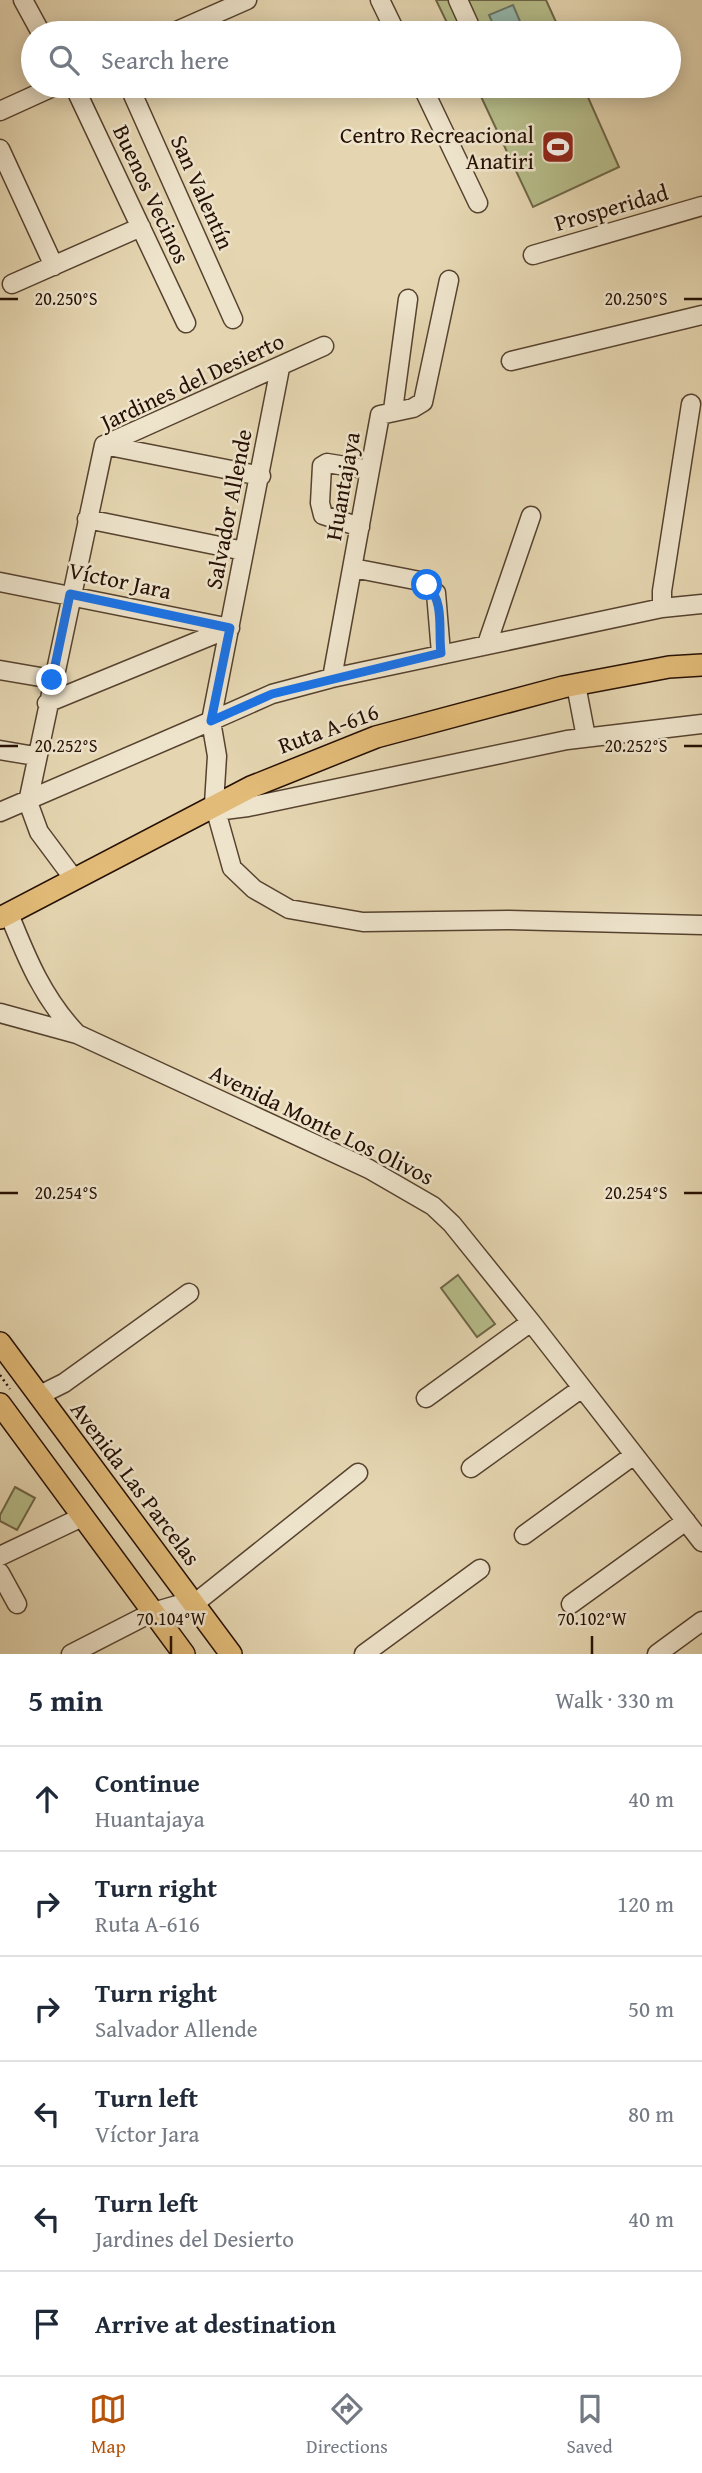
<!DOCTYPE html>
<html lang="en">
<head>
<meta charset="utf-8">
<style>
	body { margin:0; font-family:"Gentium Book Plus",serif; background:#f2f2f3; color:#1f2937 }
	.stop { position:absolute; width:21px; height:21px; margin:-16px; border:5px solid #1a73e8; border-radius:50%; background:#fff }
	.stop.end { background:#1a73e8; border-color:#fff; box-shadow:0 2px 7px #0008 }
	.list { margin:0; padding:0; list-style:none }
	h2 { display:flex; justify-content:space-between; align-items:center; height:91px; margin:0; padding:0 28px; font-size:30px }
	h2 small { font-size:23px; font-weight:400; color:#747a83 }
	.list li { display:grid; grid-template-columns:46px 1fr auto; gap:21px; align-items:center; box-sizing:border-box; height:105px; padding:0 28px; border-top:2px solid #e0e1e3 }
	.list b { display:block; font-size:26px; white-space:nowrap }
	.list p { margin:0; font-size:23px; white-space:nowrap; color:#747a83 }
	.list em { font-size:23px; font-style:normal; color:#747a83 }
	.icon { flex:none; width:38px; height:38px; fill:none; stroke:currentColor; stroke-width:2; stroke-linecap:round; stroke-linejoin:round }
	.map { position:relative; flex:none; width:702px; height:1654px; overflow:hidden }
	.search { position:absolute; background:#fff; box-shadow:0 4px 18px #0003; left:21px; right:21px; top:21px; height:77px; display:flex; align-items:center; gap:18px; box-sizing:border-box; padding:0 24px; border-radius:38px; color:#747a83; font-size:26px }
	.sheet { height:721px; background:#fff }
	nav { display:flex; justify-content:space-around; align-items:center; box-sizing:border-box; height:98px; border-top:2px solid #e0e1e3; background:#fff; font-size:19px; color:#747a83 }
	nav a { display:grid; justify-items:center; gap:4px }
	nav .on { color:#b45309 }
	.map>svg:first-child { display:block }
	.green { fill:#b6bd8a; stroke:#6e6647; stroke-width:2 }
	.water { fill:#96b9ac; stroke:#697569; stroke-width:2 }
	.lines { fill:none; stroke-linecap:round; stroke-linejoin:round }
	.minor-casing { stroke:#56422f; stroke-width:21 }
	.major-casing { stroke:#261004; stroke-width:24 }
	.path { stroke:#261004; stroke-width:2.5; stroke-dasharray:2 3.5; stroke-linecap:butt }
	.minor { stroke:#eee4cc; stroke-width:18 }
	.major { stroke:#e2bb78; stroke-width:21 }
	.route { stroke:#1a73e8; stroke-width:9 }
	.ticks { fill:none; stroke:#261004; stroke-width:2.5 }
	.labels { text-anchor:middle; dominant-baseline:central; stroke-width:5; stroke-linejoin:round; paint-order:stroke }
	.poi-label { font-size:23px; fill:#261004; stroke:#eee4cc; text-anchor:end }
	.street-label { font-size:23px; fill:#261004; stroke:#eee4cc }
	.ticks-label { font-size:18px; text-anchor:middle; fill:#261004; stroke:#eee4cc; stroke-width:5; stroke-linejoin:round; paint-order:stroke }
</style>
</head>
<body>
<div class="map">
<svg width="702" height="1654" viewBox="0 0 702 1654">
	<rect width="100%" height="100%" fill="#e5d6b1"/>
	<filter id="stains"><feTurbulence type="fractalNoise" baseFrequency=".00286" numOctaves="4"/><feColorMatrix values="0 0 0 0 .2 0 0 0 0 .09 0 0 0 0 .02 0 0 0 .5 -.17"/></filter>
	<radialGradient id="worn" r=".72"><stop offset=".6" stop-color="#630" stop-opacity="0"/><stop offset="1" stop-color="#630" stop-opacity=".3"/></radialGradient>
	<path class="green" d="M436,0h110l15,33h-109z
		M476,86h107l36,81 -86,40z
		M458,1275l37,49 -18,13 -36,-49z
		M15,1487l20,11 -18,32 -17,-9v-6z"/>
	<path class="water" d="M513,5l12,28h-28l-8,-18z"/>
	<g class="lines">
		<defs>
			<path id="minor" d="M23,0l18,33
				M380,0l16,33
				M458,0l15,33
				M172,33l75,-33
				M74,86l112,237
				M129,86l104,233
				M422,86l56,117
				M0,111l55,-25
				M0,149l54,117
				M533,255l169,-49
				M12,284l129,-57
				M511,361l191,-46
				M393,410l15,-111
				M104,445l157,31
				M87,519l157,32
				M360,527l-37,-12 -3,-12 2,-37 5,-3 43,7
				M353,568l67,13 16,12 5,60
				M0,582l230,46
				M702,604l-40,4 -330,70 -60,16 -61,27 6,35 -3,48 2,7 32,-4 319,-67 135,-16
				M662,608v-17l29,-187
				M487,644l44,-128
				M0,670l52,9
				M332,678l48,-263 33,-7 10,-6 26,-122
				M576,685l10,52
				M47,703l183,-75
				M0,750l35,6
				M216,811l16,57 22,21 35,20 74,13 146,-2 193,5
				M0,812l211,-91 69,-353
				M74,879l-35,-47 -11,-30 76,-357 220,-99
				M9,914c18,45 34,84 68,120l292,135 64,37 19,18 79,98 171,220
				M0,1013l77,21
				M38,1396l26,-13 125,-90
				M426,1398l105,-76
				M471,1468l111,-80
				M524,1535l110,-80
				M0,1556l82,-39
				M0,1573l17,31
				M194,1604l164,-131
				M571,1604l115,-83
				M71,1654l82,-42 38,-11
				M364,1654l116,-85
				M657,1654l45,-33"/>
			<path id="major" d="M0,918l251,-131 125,-50 187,-50 106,-20 33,-2
				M0,1343l231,311
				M0,1404l184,250"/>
		</defs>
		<use href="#minor" class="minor-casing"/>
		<use href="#major" class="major-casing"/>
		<path class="path" d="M0,1375l10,14"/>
		<use href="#minor" class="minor"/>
		<use href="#major" class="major"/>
	</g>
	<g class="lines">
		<path class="route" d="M52,680l18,-86 160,34 -19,93 61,-27 169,-41c-3,-23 4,-51 -14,-68"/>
	</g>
	<path class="ticks" d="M0,299h18M684,299h18M0,746h18M684,746h18M0,1193h18M684,1193h18M171,1636v18M592,1636v18"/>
	<defs>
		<symbol id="stadium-square" viewBox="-11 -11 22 22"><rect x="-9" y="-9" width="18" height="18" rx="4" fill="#8f2418" stroke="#eee4cc"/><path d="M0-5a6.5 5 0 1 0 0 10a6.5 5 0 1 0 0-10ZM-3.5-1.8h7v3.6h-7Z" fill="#fff"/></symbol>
	</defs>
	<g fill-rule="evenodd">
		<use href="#stadium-square" x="539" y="128" width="38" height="38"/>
	</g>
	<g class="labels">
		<g class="poi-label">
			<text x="534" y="134">Centro Recreacional<tspan x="534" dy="26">Anatiri</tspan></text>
		</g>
		<g class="street-label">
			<text transform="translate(203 192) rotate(66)">San Valentín</text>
			<text transform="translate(152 194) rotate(65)">Buenos Vecinos</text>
			<text transform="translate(611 207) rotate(-16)">Prosperidad</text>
			<text transform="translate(192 381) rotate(-25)">Jardines del Desierto</text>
			<text transform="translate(342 486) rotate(-80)">Huantajaya</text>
			<text transform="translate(228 509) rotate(-79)">Salvador Allende</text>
			<text transform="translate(120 580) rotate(12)">Víctor Jara</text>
			<text transform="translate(328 728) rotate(-20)">Ruta A-616</text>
			<text transform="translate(322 1124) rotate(26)">Avenida Monte Los Olivos</text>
			<text transform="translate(136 1483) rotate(53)">Avenida Las Parcelas</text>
		</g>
	</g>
	<g class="ticks-label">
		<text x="66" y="305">20.250°S</text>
		<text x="636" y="305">20.250°S</text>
		<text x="66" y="752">20.252°S</text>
		<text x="636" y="752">20.252°S</text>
		<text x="66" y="1199">20.254°S</text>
		<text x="636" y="1199">20.254°S</text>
		<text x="171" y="1625">70.104°W</text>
		<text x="592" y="1625">70.102°W</text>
	</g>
	<rect width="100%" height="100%" filter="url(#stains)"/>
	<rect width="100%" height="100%" fill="url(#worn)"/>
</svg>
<div class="stop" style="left:427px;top:585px"></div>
<div class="stop end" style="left:52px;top:680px"></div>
<div class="search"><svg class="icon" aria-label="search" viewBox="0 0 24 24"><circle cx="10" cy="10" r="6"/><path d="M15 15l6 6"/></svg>Search here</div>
</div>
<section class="sheet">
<h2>5 min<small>Walk · 330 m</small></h2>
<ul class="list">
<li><svg class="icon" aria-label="ahead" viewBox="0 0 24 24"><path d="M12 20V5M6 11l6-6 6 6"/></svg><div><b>Continue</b><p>Huantajaya</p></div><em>40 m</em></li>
<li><svg class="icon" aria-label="right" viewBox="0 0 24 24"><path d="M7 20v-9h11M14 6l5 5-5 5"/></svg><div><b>Turn right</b><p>Ruta A-616</p></div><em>120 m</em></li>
<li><svg class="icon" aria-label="right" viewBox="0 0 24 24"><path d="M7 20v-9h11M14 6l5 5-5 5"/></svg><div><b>Turn right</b><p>Salvador Allende</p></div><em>50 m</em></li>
<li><svg class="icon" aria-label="left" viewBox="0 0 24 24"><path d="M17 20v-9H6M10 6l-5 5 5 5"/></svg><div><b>Turn left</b><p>Víctor Jara</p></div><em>80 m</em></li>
<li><svg class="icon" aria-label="left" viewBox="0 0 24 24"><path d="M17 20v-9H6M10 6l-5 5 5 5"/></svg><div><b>Turn left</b><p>Jardines del Desierto</p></div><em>40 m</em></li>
<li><svg class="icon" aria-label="arrive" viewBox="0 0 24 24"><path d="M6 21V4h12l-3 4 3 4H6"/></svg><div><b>Arrive at destination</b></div></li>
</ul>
</section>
<nav>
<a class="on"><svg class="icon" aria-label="map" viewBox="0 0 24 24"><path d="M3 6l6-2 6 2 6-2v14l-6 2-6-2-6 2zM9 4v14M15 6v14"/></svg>Map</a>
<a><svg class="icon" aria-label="directions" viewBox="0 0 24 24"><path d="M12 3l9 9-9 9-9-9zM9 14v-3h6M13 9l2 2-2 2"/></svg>Directions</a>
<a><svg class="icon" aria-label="saved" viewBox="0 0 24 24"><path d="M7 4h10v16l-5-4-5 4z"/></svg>Saved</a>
</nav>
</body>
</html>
